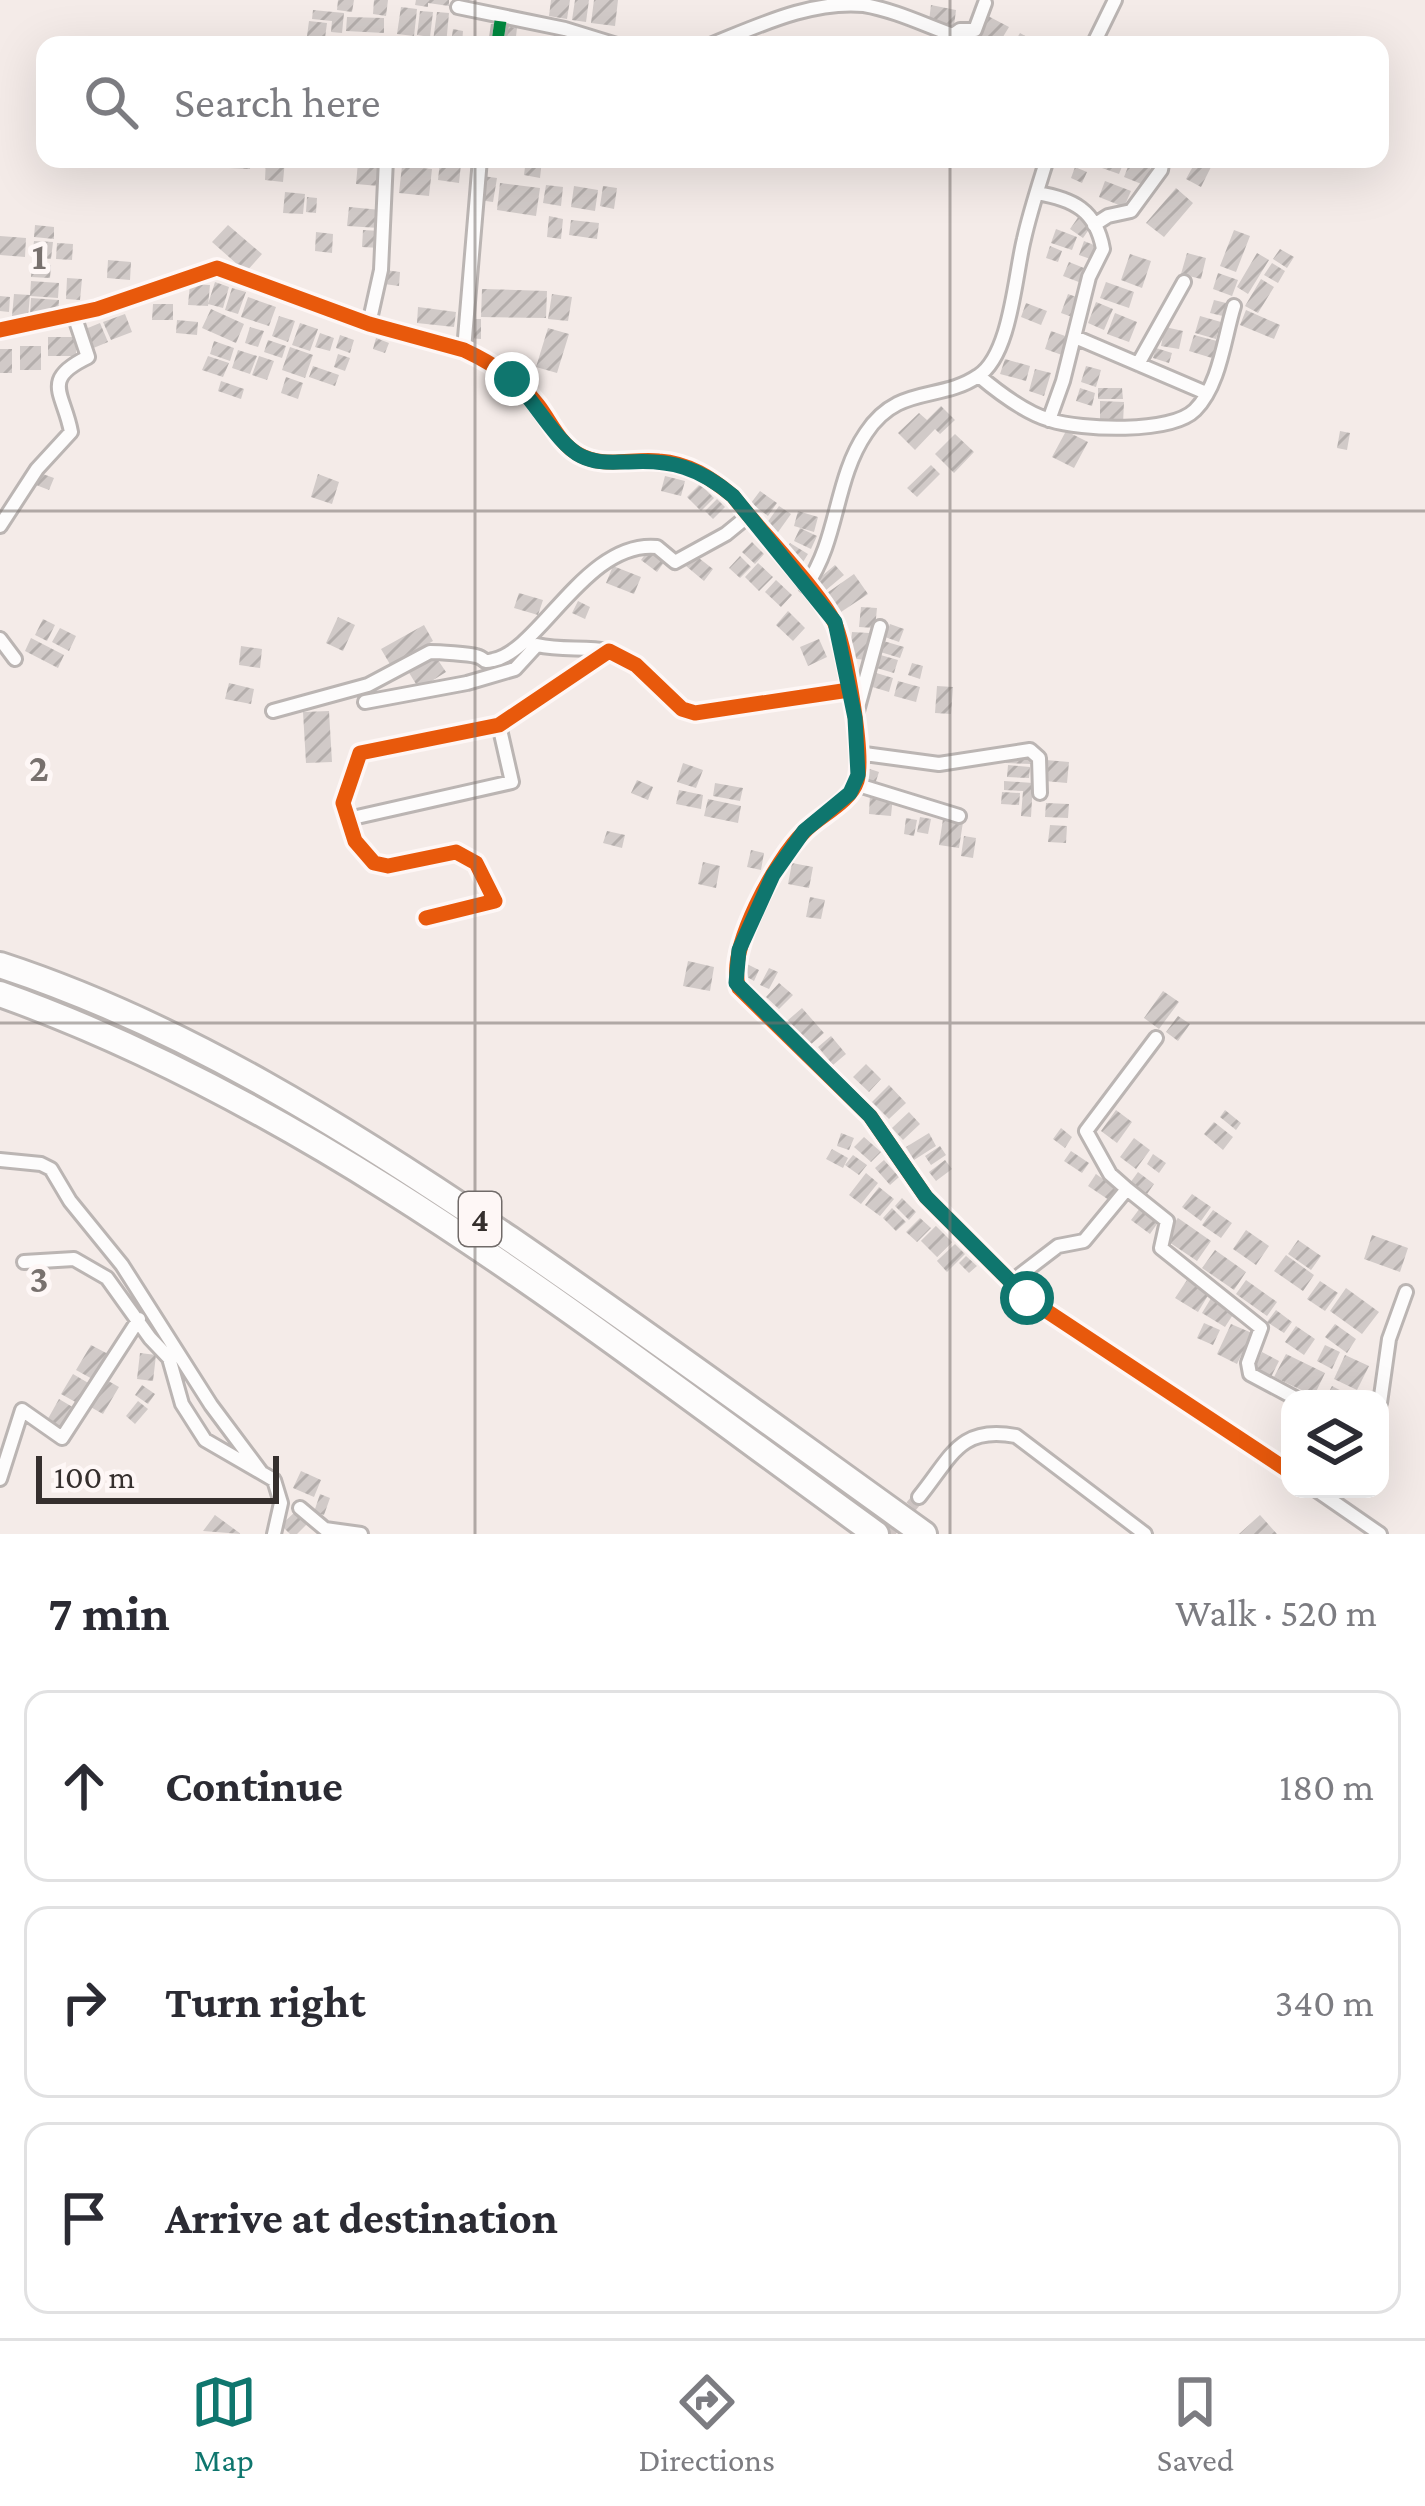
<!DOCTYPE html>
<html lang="en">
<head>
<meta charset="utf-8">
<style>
	body { margin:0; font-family:"Crimson Pro",serif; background:#f2f2f3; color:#2b2b33 }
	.controls { position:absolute; right:36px; bottom:36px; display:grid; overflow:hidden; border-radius:24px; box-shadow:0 12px 48px #0002 }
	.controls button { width:108px; height:108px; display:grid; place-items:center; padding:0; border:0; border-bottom:3px solid #e1e1e2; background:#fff; color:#2b2b33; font:60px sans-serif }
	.scale { position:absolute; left:36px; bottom:30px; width:243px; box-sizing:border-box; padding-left:12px; border:6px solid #352f2d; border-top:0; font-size:33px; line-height:42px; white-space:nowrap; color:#352f2d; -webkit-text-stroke:9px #fef7f6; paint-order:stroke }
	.stop { position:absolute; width:36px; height:36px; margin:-27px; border:9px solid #0f766e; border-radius:50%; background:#fff }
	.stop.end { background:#0f766e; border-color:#fff; box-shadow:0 3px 12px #0008 }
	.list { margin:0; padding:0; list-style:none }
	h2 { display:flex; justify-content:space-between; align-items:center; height:156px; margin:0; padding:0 48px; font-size:51px }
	h2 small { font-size:39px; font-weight:400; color:#7c7c81 }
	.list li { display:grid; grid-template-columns:78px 1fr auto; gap:36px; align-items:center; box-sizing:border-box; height:192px; margin:0 24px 24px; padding:0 24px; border:3px solid #e1e1e2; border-radius:24px }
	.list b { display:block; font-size:45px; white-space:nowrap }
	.list em { font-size:39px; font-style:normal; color:#7c7c81 }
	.icon { flex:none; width:66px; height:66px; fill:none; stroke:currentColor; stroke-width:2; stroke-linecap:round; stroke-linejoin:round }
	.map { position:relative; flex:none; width:1425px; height:1534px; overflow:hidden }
	.search { position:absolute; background:#fff; box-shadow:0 12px 48px #0002; left:36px; right:36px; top:36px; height:132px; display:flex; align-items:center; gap:30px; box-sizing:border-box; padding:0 42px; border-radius:24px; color:#7c7c81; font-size:45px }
	.sheet { height:804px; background:#fff }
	nav { display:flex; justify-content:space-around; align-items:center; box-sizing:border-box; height:168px; border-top:3px solid #e1e1e2; background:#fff; font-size:33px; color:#7c7c81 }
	nav a { display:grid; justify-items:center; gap:6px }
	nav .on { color:#0f766e }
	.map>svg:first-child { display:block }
	.building { fill:url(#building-hatch) }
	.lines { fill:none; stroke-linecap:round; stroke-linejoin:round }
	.street-tunnel { stroke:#cec5c3; stroke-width:12; stroke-dasharray:12 6; stroke-linecap:butt }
	.street-casing { stroke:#bbb5b3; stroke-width:18 }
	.highway-casing { stroke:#bbb5b3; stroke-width:30 }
	.street { stroke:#fdfcfc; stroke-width:12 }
	.highway { stroke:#fdfcfc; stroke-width:24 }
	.quiet { stroke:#00873e; stroke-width:12; stroke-dasharray:24 12; stroke-linecap:butt }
	.cycleway-casing { stroke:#fef7f6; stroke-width:22 }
	.cycleway { stroke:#e8590c; stroke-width:15 }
	.route { stroke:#0f766e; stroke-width:15 }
	.grid { fill:none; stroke:#78716e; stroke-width:3; stroke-opacity:0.55 }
	.labels { text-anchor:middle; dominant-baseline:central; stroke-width:10; stroke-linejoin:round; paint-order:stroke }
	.shield { fill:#fef7f6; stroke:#716b69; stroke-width:3 }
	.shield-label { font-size:33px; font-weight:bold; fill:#352f2d }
	.grid-label { font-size:39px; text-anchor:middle; font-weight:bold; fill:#78716e; stroke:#fef7f6; stroke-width:10; stroke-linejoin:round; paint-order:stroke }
</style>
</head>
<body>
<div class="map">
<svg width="1425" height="1534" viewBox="0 0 1425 1534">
	<defs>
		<pattern id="building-hatch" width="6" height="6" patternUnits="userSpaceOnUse" patternTransform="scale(3)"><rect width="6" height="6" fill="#d1cac8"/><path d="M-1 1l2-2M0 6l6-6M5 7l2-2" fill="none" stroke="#b4aeac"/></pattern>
	</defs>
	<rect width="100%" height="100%" fill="#f4ebe8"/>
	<path class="building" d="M338,0h16l-2,12 -15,-2z
		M374,0h14l-2,16 -13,-2z
		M416,0h33v6l-21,-3v4l-13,-2z
		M551,0h19l-3,19 -18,-3z
		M575,0h14l-3,22 -14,-2z
		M594,0h24l-3,26 -24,-3z
		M931,5l25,5 -2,16 -25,-5z
		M401,7l16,2 -3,27 -17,-2z
		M313,10l31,3 -2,20 -11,-1 1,-11 -20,-2z
		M420,11l13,1 -3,25 -13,-2z
		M437,12l12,1 -3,32h-38l1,-7 24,3z
		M988,16l21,11 -11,18 -21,-11z
		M347,17l37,1v15l-38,-2z
		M309,21l18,2 -2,15 -18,-2z
		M504,26l13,2 -2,17 -13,-2z
		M453,29l10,2 -1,13 -11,-1z
		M1020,33l21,12h-24l-3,-2z
		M85,159h30l-1,8 -29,-2z
		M230,159h21l-1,10 -21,-1z
		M266,159l19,1 -2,22 -18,-2z
		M526,159l16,1 -2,18 -16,-3z
		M542,159h31l-1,7z
		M1105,159h20l-6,15 -17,-6z
		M1131,159l21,6 -8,20 -20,-8z
		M1197,159l15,6 -11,22 -15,-8z
		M440,161l21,3 -2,19 -21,-3z
		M358,162l23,2 -2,22 -23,-2z
		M402,166l30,3 -3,27 -30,-3z
		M1075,167l12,5 -5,11 -11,-5z
		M482,176l15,2 -4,24 -14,-2z
		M1105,181l26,10 -7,16 -25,-10z
		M500,183l40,5 -4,28 -39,-6z
		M546,185l17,2 -2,19 -18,-3z
		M574,186l24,4 -3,21 -24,-4z
		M603,186l14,2 -3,21 -14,-3z
		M1176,188l17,15 -29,34 -18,-14z
		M285,192l20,2 -2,20 -20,-1z
		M307,197l10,1 -1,15 -10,-1z
		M349,207l32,3 -2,18 -32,-2z
		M549,216l14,3 -2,20 -14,-2z
		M1079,216l13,9 -9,13 -13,-9z
		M571,220l28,3 -2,16 -28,-4z
		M35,225l19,2v12l-20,-2z
		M228,225l34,29 -16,18 -34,-30z
		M1056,229l21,8 -5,13 -21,-7z
		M363,230l18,1 -1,17 -18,-1z
		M1234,230l16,6 -14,36 -16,-6z
		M316,232l17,2 -1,19 -17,-2z
		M0,236l26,2 -1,19 -25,-2z
		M34,241l19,1 -2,17 -19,-2z
		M1084,241l17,7 -5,13 -17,-6z
		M57,243l16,1 -1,16 -16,-1z
		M1050,246l12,5 -4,11 -12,-4z
		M1280,249l14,8 -7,11 -14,-9z
		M1187,253l19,5 -5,21 -20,-5z
		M1257,253l12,7 -21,34 -11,-7z
		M1130,254l21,7 -9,27 -21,-8z
		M108,260l23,2 -1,18 -23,-2z
		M1069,262l20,8 -5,14 -21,-8z
		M1272,263l13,8 -7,12 -14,-8z
		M32,264l19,1 -1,13 -19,-1z
		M385,270l15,2 -1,14 -15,-2z
		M1218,273l20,7 -6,16 -19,-7z
		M67,278l15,1 -2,21 -14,-1z
		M1261,279l13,8 -16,26 -13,-7z
		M31,281l28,2 -1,15 -28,-2z
		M215,282l14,5 -6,21 -15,-4z
		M1106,282l28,10 -5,16 -29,-10z
		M190,284l20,1 -2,21 -20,-1z
		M232,288l14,4 -8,22 -13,-4z
		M482,289l65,2 -1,27 -65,-1z
		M14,294l16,1 -2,22 -16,-1z
		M552,294l20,3 -4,24 -20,-2z
		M1068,294l14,5 -7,19 -14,-5z
		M0,296l10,1 -1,15 -9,-1z
		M248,297l28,10 -7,19 -28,-9z
		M31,298l28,2 -1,16 -28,-2z
		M1214,300l16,4 -3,13 -17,-4z
		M1096,302l17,7 -9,21 -16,-7z
		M1026,303l21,8 -6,14 -20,-8z
		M153,304h20v16h-21z
		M418,307l38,5 -2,15 -37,-4z
		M211,309l33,15 -8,19 -34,-15z
		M1246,310l34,15 -6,14 -34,-14z
		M1115,313l22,9 -8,20 -22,-8z
		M125,314l7,18 -21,8 -8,-18z
		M279,316l16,5 -7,21 -16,-6z
		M1200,316l21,6 -5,17 -21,-6z
		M468,319h13v20l-13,-1z
		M177,320l21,2 -1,13 -21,-2z
		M100,323l8,19 -17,7 -8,-19z
		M300,323l18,6 -8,22 -18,-6z
		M250,327l14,4 -6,16 -13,-4z
		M1165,327l18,4 -4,18 -18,-3z
		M548,328l21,6 -12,39 -21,-6z
		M1051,331l17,6 -6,18 -17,-6z
		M320,333l14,5 -4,13 -15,-4z
		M340,335l14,5 -4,13 -14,-5z
		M1194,335l23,6 -5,17 -23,-7z
		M48,337h28v19h-28z
		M376,338l13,5 -4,10 -12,-4z
		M268,340l18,6 -4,12 -18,-6z
		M214,341l20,7 -4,13 -20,-7z
		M20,346h21v24h-21z
		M290,347l23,8 -8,23 -23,-8z
		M1156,348l16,5 -3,10 -16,-5z
		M0,349h12v24h-12z
		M238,350l19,6 -7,18 -18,-6z
		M338,354l12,4 -5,13 -11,-4z
		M208,356l21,7 -6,14 -21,-7z
		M259,356l15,5 -7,19 -15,-5z
		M1005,359l25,7 -4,15 -26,-7z
		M313,366l26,9 -4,11 -26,-9z
		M1086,366l15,4 -5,17 -15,-5z
		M1035,369l16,4 -7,23 -15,-5z
		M286,377l17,6 -5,16 -17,-6z
		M221,381l23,8 -3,10 -23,-8z
		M1080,388l15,5 -3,13 -16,-5z
		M1098,388h24l1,11h-25z
		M1100,401l24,1 -1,22h-23z
		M941,406l14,14 -15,14 -5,-5 -20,21 -17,-17 21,-20 8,7z
		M1066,431l22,11 -14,26 -22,-11z
		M1340,431l10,2 -3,17 -10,-2z
		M955,434l19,18 -20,21 -19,-19z
		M931,465l9,9 -23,23 -10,-9z
		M40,473l14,5 -5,12 -13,-5z
		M318,474l21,8 -7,22 -21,-7z
		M665,476l20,5 -4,15 -20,-5z
		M700,484l14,14 -13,13 -14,-14z
		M760,491l17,12 -9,13 -17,-13z
		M717,499l8,8 -12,12 -8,-8z
		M779,506l12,8 -15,21 -12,-8z
		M798,511l20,6 -4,15 -20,-6z
		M800,528l17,8 -6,13 -17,-8z
		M752,542l12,12 -9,10 -13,-12z
		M790,543l18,11 -8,13 -18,-11z
		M649,549l16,12 -8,11 -16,-12z
		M695,555l18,14 -9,12 -18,-15z
		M740,556l11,11 -11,11 -11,-10z
		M758,563l15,14 -14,14 -14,-14z
		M835,565l9,10 -25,21 -8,-11z
		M613,566l28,11 -7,17 -28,-11z
		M854,574l14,20 -27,18 -14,-19z
		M776,580l16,15 -11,12 -16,-15z
		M519,593l24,7 -5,15 -24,-7z
		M578,601l12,6 -5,12 -13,-6z
		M861,607l16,1 -2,20 -16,-1z
		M788,611l17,17 -12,13 -17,-16z
		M338,617l17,8 -12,26 -17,-8z
		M43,619l12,6 -8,16 -12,-6z
		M890,624l14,5 -5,13 -14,-5z
		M424,625l9,16 -42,25 -10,-17z
		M60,628l16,8 -7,15 -17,-9z
		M852,632l17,1 -3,27 -17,-2z
		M31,638l33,17 -6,13 -33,-17z
		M819,639l8,18 -19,9 -8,-19z
		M880,640l24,7 -4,11 -23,-7z
		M241,646l21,3 -2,19 -21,-3z
		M434,654l12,18 -27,17 -11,-18z
		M877,654l21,6 -4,13 -21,-6z
		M912,663l11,3 -3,13 -12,-4z
		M873,672l20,6 -4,14 -20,-6z
		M898,681l22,6 -4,15 -22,-6z
		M229,683l25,6 -3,15 -26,-5z
		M937,686l16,1 -2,27 -16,-1z
		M329,711l3,51 -26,1 -3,-51z
		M1006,754l26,2 -1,8 -25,-1z
		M1046,760l23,2 -2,21 -22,-2z
		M683,763l20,7 -7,18 -19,-6z
		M1008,765l22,2 -1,11 -22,-1z
		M867,768l12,4 -4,12 -12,-3z
		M637,780l16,7 -5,13 -17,-7z
		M1004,781l29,2 -2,34 -10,-1 2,-25 -19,-1z
		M715,783l28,5 -3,13 -27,-5z
		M679,790l24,5 -2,14 -25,-5z
		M1002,792l18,1 -1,12 -18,-1z
		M870,794l23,2 -2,20 -22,-2z
		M708,799l33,7 -3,17 -34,-7z
		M1046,803l23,1 -1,14 -23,-1z
		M920,817l11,2 -3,15 -11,-2z
		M906,818l11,2 -3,16 -10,-2z
		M943,819l20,3 -4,26 -20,-3z
		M1050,825l17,1 -1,17 -18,-1z
		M607,831l18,4 -3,13 -19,-5z
		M964,836l12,2 -3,20 -12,-2z
		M751,850l13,3 -3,17 -14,-3z
		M703,862l17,4 -4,22 -18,-4z
		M792,863l21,4 -4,21 -21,-4z
		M810,897l15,3 -4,19 -15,-2z
		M688,961l26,6 -4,24 -27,-5z
		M747,964l12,6 -5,11 -12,-7z
		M769,968l9,4 -9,17 -9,-4z
		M779,983l14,12 -14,14 -13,-12z
		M1163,991l16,11 -20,27 -15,-11z
		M802,1008l22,25 -15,13 -22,-25z
		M1178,1016l12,8 -12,17 -12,-9z
		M831,1036l15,18 -13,11 -15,-18z
		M866,1064l15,15 -12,13 -16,-15z
		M889,1085l17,18 -17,16 -17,-17z
		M1116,1110l16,12 -15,21 -16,-12z
		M1225,1110l16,13 -5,7 -16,-13z
		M909,1112l11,12 -17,16 -11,-12z
		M1214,1122l19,15 -10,13 -19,-16z
		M1061,1128l11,9 -7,11 -12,-9z
		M841,1133l13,5 -5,12 -12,-4z
		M929,1133l7,13 -22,14 -8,-13z
		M864,1137l17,15 -10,10 -17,-15z
		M1134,1138l16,12 -14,19 -16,-12z
		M940,1146l6,9 -15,10 -6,-9z
		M832,1149l16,9 -5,10 -17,-9z
		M1071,1151l18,12 -7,10 -18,-12z
		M1153,1154l13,9 -7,10 -12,-9z
		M853,1155l14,10 -8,10 -14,-10z
		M884,1160l15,17 -9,8 -15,-17z
		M945,1160l7,9 -16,12 -7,-9z
		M1138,1172l16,12 -7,10 -17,-11z
		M866,1173l12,10 -17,21 -12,-9z
		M1096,1174l21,15 -8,11 -21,-14z
		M879,1187l15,12 -14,17 -15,-11z
		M1192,1194l19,13 -10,14 -19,-14z
		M902,1198l14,14 -7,8 -14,-14z
		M892,1208l14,14 -10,9 -13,-13z
		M1140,1208l19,13 -9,13 -19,-14z
		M1213,1210l19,13 -11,15 -19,-13z
		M920,1218l11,10 -14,14 -11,-10z
		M1178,1218l33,23 -14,20 -34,-23z
		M936,1226l16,16 -15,15 -16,-16z
		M1246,1230l23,16 -13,19 -23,-16z
		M1372,1235l36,13 -8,24 -36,-13z
		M1298,1240l23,16 -10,14 -23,-16z
		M955,1244l10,10 -18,18 -10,-11z
		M1215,1250l31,22 -12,18 -32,-22z
		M1286,1255l28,20 -11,16 -29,-20z
		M966,1256l11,10 -8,7 -10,-10z
		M1187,1280l22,14 -11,18 -23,-14z
		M1246,1280l31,22 -10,14 -31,-22z
		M1320,1281l18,12 -13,18 -18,-12z
		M1346,1288l33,24 -17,22 -32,-23z
		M1213,1295l23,15 -11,17 -23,-14z
		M1276,1310l16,12 -8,11 -17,-11z
		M1204,1323l16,7 -7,15 -16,-7z
		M1231,1324l21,9 -15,31 -20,-10z
		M1335,1324l21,15 -9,14 -22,-16z
		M1296,1326l19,13 -11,16 -19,-13z
		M91,1345l19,10 -14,26 -20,-11z
		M1325,1345l15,7 -8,17 -15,-8z
		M1262,1352l17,9 -8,16 -17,-8z
		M140,1353l16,2 -3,26 -16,-2z
		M1286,1354l39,19 -11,23 -40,-19z
		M1345,1355l24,11 -12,24 -23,-11z
		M73,1374l17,10 -11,20 -18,-10z
		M103,1378l16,9 -16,27 -16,-9z
		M142,1385l13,9 -7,10 -13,-9z
		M1332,1386l25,13h-32z
		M59,1399l17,10 -14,24 -17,-9z
		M138,1401l10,8 -13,15 -9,-8z
		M301,1471l20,9 -7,17 -21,-9z
		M320,1494l10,4 -6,17 -10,-3z
		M296,1511l12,12 -11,11h-7l-9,-9z
		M215,1515l26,19 -38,-3z
		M1260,1515l17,19h-38z"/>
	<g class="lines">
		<path class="street-tunnel" d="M888,1534l31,-37"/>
		<defs>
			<path id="street" d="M458,7l107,22 52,16
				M497,45l4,-28
				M710,45c48,-19 101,-45 154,-40 30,5 61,20 89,30
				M969,45l-16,-10 7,-5h15l10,-27
				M1093,45l22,-45
				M1037,193c36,6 59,17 66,56l-14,28 -26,104 -14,39
				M1094,225l14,-9 23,-5 30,-41 2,-11
				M369,324l12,-54 5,-111
				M0,330l97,-21 120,-41 152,56 95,26c28,13 55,30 74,55 13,17 21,38 40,49 26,15 53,4 81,7 30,2 52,17 74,35 24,32 90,98 103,130 10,27 29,129 21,155 -7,22 -38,35 -53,51 -28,27 -79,119 -65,156l131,128 56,81 101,101 263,174
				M1075,337l131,56
				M464,350l16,-191
				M1138,364l46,-82
				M979,376c19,16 47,37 71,44 31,10 121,14 145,-10 25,-25 29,-72 39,-104
				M0,526l37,-57 34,-37c-7,-39 -31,-52 17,-75l-14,-42
				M806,586c33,-47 28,-106 60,-153 32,-49 74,-31 112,-57 33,-21 37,-102 46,-137 6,-27 15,-54 23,-80
				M0,639l15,20
				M365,702l102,-19 48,-14 22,-24c25,6 48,1 72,6
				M273,711l95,-26 62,-33c9,0 39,2 46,4 12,3 4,7 17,4 47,-9 93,-120 164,-113l18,15 51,-28 22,-18
				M857,711l23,-84
				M857,753l82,11 91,-14 9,8 1,35
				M855,784l104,32
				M348,819l164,-37 -13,-57
				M426,918l69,-17 -19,-38 -20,-11 -68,14 -14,-3 -19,-22 -12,-38 17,-50 139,-28 110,-74 27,14 46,44 13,4 154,-23
				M0,1160l41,4 10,5 19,32 52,64 89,140 50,67
				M1127,1189l-17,-15 -24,-43 70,-93
				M24,1262l50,-3 33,19 43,60 19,20 13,46 23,36 69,40 7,23 -7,31
				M1011,1282l47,-36 26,-5 43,-52 40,32 -6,27 100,80 -13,35 2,11 47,25
				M1380,1403l9,-64 17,-47
				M0,1479l22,-69 40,28 77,-119
				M1315,1489l65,45
				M919,1497c32,-39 40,-72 97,-61l129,98
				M300,1508l25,21 36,5"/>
			<path id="highway" d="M0,965c184,60 351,166 510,274 140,96 276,196 414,295
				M0,994c325,116 600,341 876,540"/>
		</defs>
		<use href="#street" class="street-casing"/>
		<use href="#highway" class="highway-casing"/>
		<use href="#street" class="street"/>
		<use href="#highway" class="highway"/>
		<path class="quiet" d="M497,45l4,-28"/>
		<defs>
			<path id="cycleway" d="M0,330l97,-21 120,-41 152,56 95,26c28,13 55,30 74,55 13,17 21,38 40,49 26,15 53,4 81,7 30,2 52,17 74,35 24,32 90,98 103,130 10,27 29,129 21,155 -7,22 -38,35 -53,51 -28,27 -79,119 -65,156l131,128 56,81 101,101 263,174
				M426,918l69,-17 -19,-38 -20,-11 -68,14 -14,-3 -19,-22 -12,-38 17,-50 139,-28 110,-74 27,14 46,44 13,4 154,-23"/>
		</defs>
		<use href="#cycleway" class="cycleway-casing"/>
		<use href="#cycleway" class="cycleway"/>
	</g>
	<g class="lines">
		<path class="route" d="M512,379c22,21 46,66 69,77 16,8 30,6 47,6 43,-3 72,6 105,34l102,126 20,96 3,57 -8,18 -46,38 -31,44 -34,75 -3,33 134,133 56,81 101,101"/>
	</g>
	<path class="grid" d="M475,0v45M950,0v45M475,159v1375M950,159v1375M0,511h1425M0,1023h1425"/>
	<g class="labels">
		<rect class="shield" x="459" y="1192" width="42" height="54" rx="9"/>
		<g class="shield-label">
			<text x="480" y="1219">4</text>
		</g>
	</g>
	<g class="grid-label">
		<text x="39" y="269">1</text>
		<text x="39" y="781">2</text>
		<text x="39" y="1292">3</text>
	</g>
</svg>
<div class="controls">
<button><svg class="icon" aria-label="layers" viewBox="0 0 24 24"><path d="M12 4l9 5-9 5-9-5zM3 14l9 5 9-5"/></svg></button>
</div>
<div class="scale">100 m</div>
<div class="stop" style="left:1027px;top:1298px"></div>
<div class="stop end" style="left:512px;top:379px"></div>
<div class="search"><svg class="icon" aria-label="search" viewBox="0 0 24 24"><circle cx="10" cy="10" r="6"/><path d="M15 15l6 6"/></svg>Search here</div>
</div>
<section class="sheet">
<h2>7 min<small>Walk · 520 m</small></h2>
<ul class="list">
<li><svg class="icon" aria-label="ahead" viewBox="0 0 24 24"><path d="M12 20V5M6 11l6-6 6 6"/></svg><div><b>Continue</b></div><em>180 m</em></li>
<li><svg class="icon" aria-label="right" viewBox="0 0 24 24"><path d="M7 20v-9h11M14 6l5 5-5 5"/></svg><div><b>Turn right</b></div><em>340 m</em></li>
<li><svg class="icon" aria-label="arrive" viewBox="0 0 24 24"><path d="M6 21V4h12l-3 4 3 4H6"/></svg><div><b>Arrive at destination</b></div></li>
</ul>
</section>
<nav>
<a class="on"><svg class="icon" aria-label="map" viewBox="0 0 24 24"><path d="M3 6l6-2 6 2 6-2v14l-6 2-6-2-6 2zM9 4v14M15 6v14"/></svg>Map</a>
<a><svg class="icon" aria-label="directions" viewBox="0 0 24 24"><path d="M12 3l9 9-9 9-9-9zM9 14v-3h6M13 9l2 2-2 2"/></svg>Directions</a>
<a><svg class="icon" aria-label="saved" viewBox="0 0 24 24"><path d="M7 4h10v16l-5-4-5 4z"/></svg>Saved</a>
</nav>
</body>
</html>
